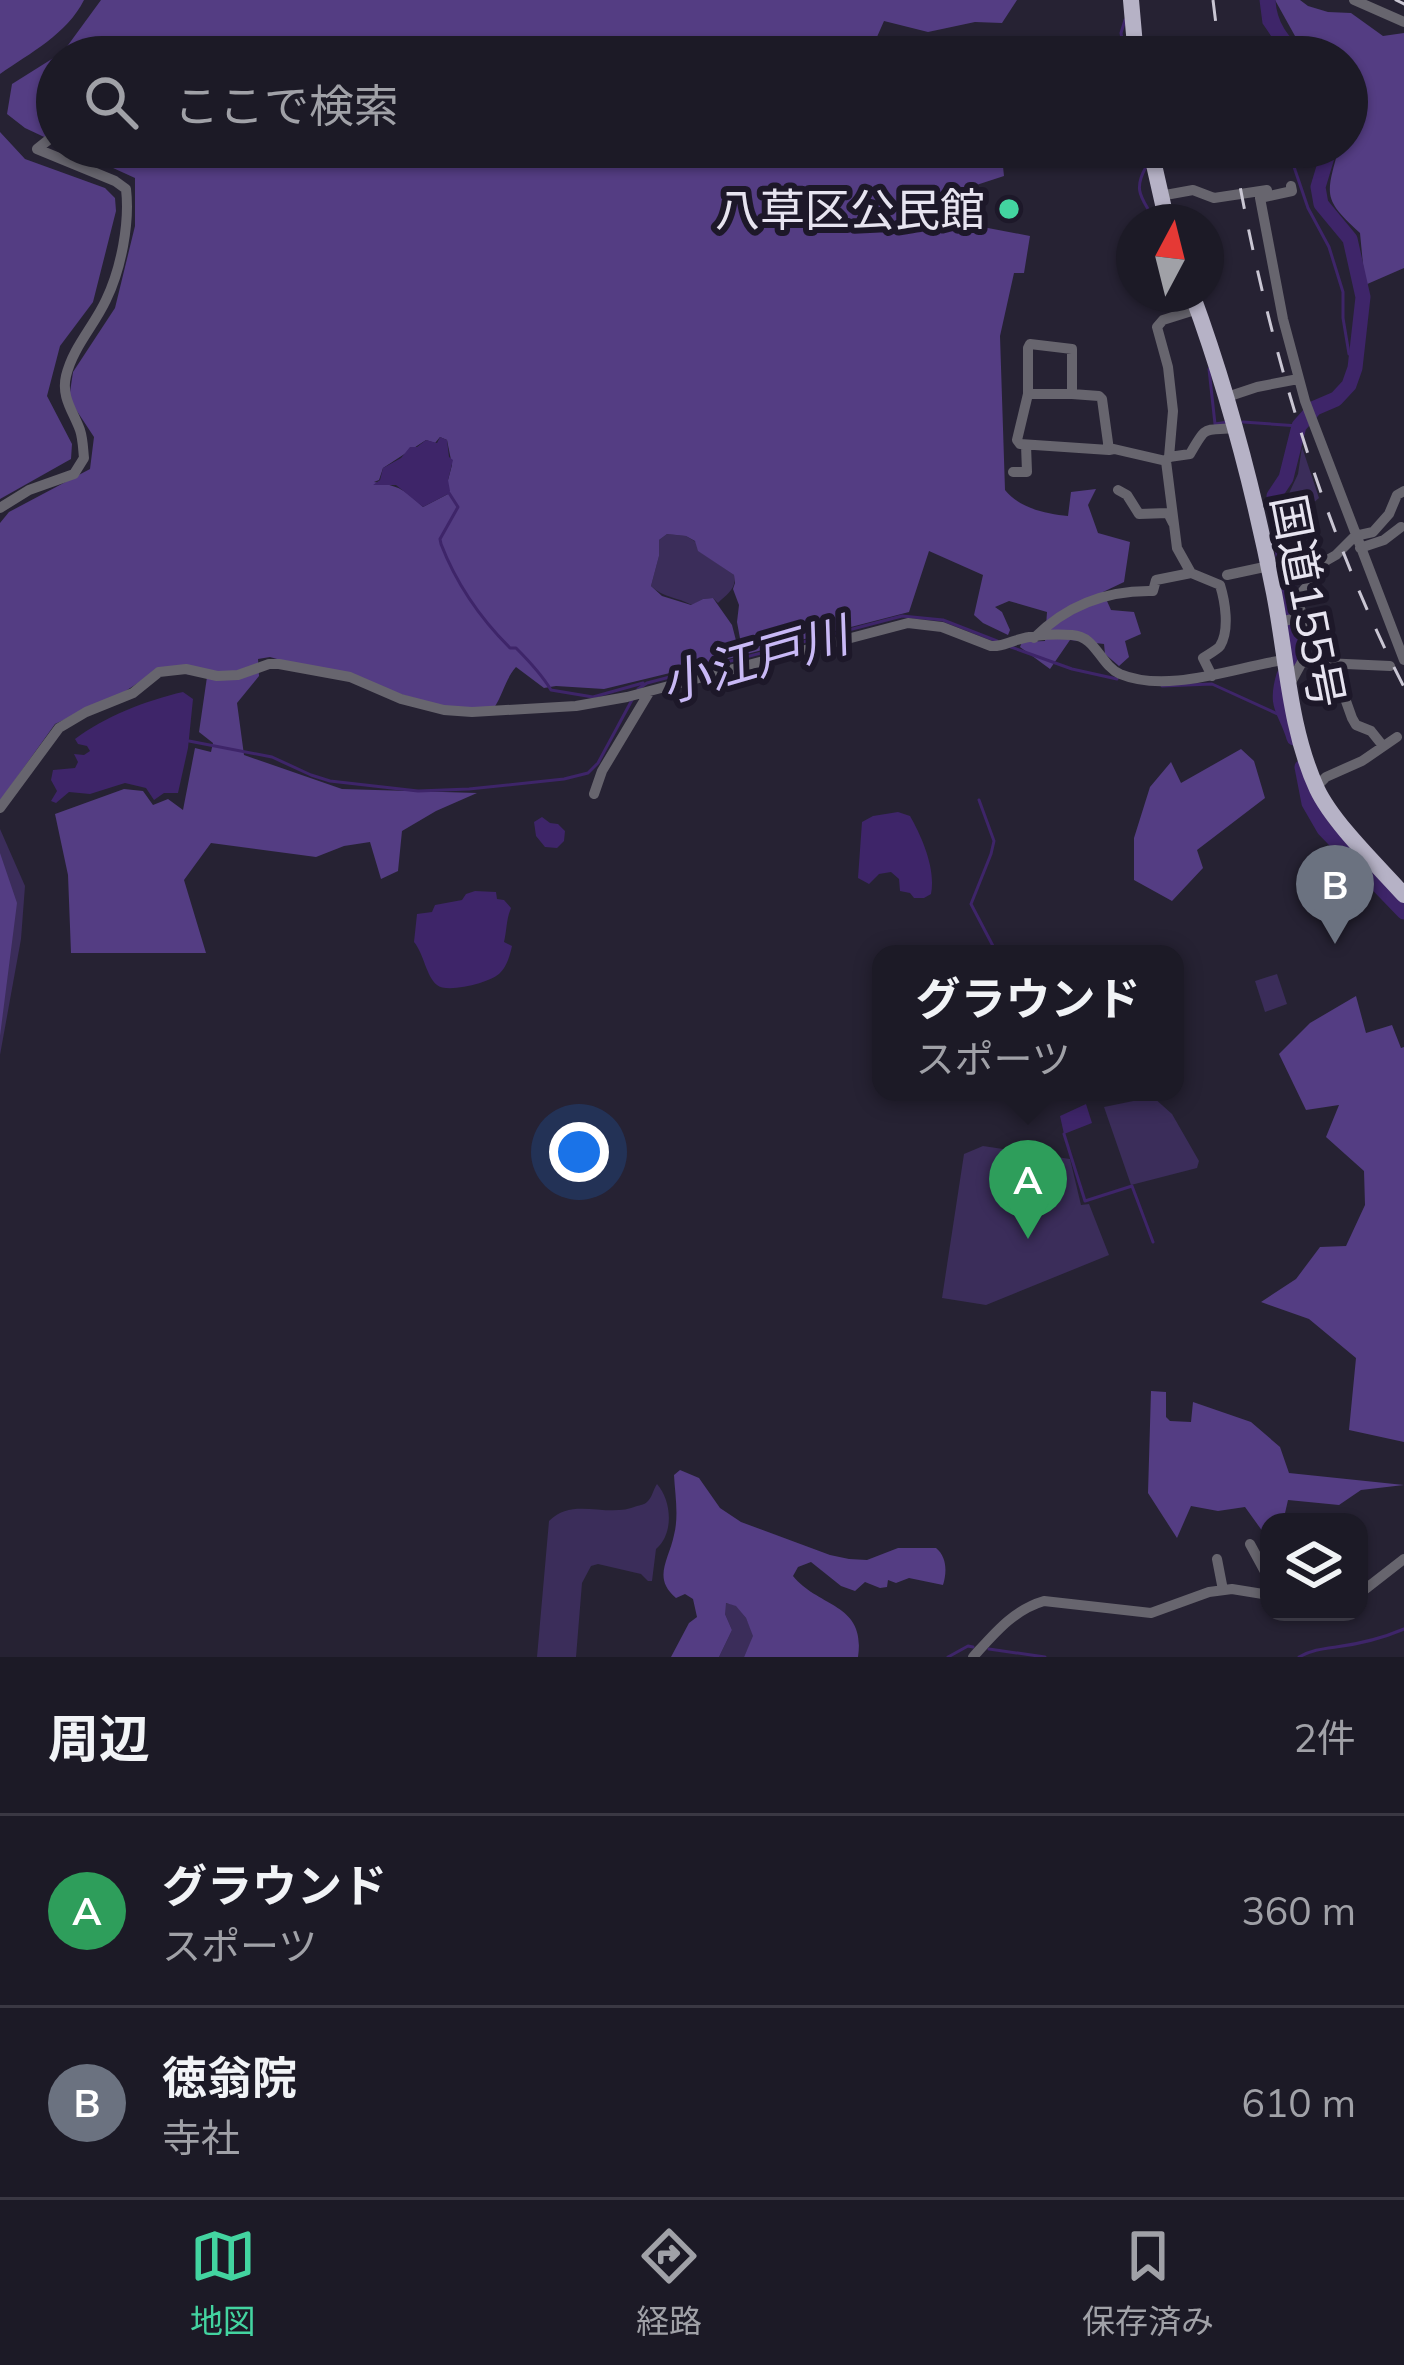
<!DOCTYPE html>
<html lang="ja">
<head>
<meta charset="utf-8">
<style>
	body { margin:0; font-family:Mulish,"Noto Sans JP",sans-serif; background:#25232e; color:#f1f3f6 }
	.controls { position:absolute; right:36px; bottom:36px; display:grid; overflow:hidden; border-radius:24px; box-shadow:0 3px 9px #0004 }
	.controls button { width:108px; height:108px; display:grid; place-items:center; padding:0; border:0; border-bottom:3px solid #3a3843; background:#1c1a26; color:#f1f3f6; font:60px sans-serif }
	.compass { position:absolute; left:1116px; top:204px; width:108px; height:108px; border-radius:50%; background:#1c1a26; box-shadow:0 3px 9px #0004; rotate:7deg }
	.you { position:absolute; left:579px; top:1152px; width:42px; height:42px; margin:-30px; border:9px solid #fff; border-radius:50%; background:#1a73e8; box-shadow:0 0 0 18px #1a73e833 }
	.badge { display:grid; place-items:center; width:78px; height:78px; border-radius:50%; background:#43d4a0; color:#fff; font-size:39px; font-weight:700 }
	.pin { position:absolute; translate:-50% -99px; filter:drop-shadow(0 3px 6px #0008) }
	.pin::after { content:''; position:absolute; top:63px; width:42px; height:36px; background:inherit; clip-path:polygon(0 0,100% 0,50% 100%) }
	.popup { position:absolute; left:872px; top:945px; width:312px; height:156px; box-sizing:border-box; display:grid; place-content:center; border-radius:24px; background:#1c1a26; filter:drop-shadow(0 3px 9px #0005); font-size:39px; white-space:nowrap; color:#a0a1a7 }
	.popup b { font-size:45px; color:#f1f3f6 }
	.popup::after { content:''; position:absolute; left:50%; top:100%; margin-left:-24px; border:24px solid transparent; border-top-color:#1c1a26 }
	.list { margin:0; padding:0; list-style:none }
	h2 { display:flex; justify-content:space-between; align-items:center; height:156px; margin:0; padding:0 48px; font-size:51px }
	h2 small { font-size:39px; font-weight:400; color:#a0a1a7 }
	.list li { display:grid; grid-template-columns:78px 1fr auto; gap:36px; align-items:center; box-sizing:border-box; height:192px; padding:0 48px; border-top:3px solid #3a3843 }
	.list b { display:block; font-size:45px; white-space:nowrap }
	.list p { margin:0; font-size:39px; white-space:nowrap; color:#a0a1a7 }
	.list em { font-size:39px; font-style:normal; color:#a0a1a7 }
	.icon { flex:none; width:66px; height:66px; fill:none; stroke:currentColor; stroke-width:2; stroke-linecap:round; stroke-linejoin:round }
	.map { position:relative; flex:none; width:1404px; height:1657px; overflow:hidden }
	.search { position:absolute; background:#1c1a26; box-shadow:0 3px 9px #0004; left:36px; right:36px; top:36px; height:132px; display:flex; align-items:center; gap:30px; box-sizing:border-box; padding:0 42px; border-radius:66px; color:#a0a1a7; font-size:45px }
	.sheet { height:540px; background:#1c1a26 }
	nav { display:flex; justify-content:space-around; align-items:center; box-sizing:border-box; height:168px; border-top:3px solid #3a3843; background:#1c1a26; font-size:33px; color:#a0a1a7 }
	nav a { display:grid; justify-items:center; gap:6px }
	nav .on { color:#43d4a0 }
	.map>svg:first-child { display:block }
	.green { fill:#3b2d5a }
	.forest { fill:#543d83; fill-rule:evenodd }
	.water { fill:#3e2569 }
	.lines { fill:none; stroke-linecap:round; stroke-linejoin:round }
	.stream { stroke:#3e2569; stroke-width:3 }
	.river { stroke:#3e2569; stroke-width:15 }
	.minor { stroke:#67656e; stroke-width:10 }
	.trunk { stroke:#b6b2c6; stroke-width:16 }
	.tram { stroke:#c9c6d3; stroke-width:3 }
	.rail { stroke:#c9c6d3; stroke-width:3; stroke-dasharray:21 21; stroke-linecap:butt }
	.poi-dot { fill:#43d4a0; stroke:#1d1829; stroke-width:4.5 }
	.labels { text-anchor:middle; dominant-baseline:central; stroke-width:12; stroke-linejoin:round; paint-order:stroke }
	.poi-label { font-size:45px; fill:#e7e4f0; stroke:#1d1829; text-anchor:end }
	.street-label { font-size:45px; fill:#e7e4f0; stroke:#1d1829 }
	.water-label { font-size:48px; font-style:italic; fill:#c9b9f6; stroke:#1d1829 }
</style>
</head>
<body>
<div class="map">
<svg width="1404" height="1657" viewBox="0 0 1404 1657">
	<rect width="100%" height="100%" fill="#262233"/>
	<path class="green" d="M1302,447l17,51 -15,13 -2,13 -15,3 -3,-23 14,-30z
		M667,534l19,2 10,6 3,9 35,24c3,14 -7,19 -16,28l-5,-5 -10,1 -11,6c-15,-8 -28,-7 -41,-19l8,-30v-16z
		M0,829l25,57 -4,53 -21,116z
		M1277,974l10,30 -22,8 -10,-31z
		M1153,1097l19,17 27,47 -2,7 -66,17 -27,-78z
		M983,1146l87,13 11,46 8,-1 20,51 -123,50 -44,-7 22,-144z
		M657,1484c15,17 17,50 -1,65l-4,32h-4l-7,-7 -43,-10 -7,2 -9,17 -6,74h-39l12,-136c24,-25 58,-2 88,-15 3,-1 7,-1 10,-4 5,-4 6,-12 10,-18z
		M725,1603l11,2 10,13 8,18 -10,21h-25l13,-27 -7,-16z"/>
	<path class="forest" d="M0,0h84c-17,34 -54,53 -84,74z
		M101,0h916l-15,23 -27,-1 -47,10 -44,-11 -11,25 17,11h-833v86l-32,-15 -18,-14 5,-30 51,-32z
		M1275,0h25l8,6 20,6 23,1 32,23 21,-3v235l-39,17 -5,-52c-38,-35 -34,-37 -21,-86h8v-90h-37l-15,-21z
		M0,132l25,27 80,29 10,10 1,13 -23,91 -33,44 -13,50 25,48 -1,15 -71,40z
		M67,147h934l3,29 -49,16 5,25 7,7 63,12 -6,37h-10l-14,63 5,154c14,18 41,24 63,26l3,-24 25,-3 -8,16 10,28 32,9 -6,40 -21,10 8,18 23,2 7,22 -16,7 4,16 -10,9 -14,-12 -1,-10 -34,-4 -20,29 -30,-22 2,-5 23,-1 2,-29 -38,-11 -14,6 7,5 8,18 -2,5 -25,-12 -9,-8 9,-40 -54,-24 -20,61 -166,43 -6,-33 2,-17 -6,-16 2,-6 -1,-8 -36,-24 -3,-10 -9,-5 -19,-2 -8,6v16l-8,30 11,10 29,9 12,-6 10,-1 19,27 8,31 -136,33 -48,-3 -12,2 -28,-21c-10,11 -13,27 -22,41l-49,-1 -175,-50 -12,2 1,17 -22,27 7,52 98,34 135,4 -41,18 -34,20 -4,40 -17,8 -11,-37 -26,4 -28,11 -105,-14 -27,37 22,73h-135l-3,-78 -13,-61 69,-25 19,2 10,14 15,-6 15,11 12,-62 16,4 2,-9 -14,-11 8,-55 -49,-7 -34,22 -69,32 -55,77v-278l9,-11 81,-43 4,-32 -25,-38 4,-27 42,-64 20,-82v-48zM440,437l7,3 5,25 -4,15v14l-25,13c-18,-17 -23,-21 -49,-25l5,-2 4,-12 43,-28 9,3z
		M1241,749l13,12 11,37 -68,52 6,18 -31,33 -38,-21v-42l16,-51 21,-25 10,21z
		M0,853l17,50 -17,133z
		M1356,996l10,37 26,-8 9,23 3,-1v395l-55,-12 7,-72 -47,-39 -48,-17 35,-23 24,-32 26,-1 19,-41 -1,-34 -38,-34 13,-32 -33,5 -27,-56 31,-31z
		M1151,1391l15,1v25l4,4 21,1 2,-20 58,20 29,25 9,26 115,12 -43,5 -22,15 -51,-5 -5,22h-14v33l-6,2v-25l-18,-25 -27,4 -27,-5 -14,32 -29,-45z
		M680,1470l19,8 21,30 21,14 89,33 19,4 18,1 31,-12h38c11,9 11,24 7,37l-34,-7 -13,5 -8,-3 -1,7 -7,1 -15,-6 -10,9 -14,-5 -30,-24 -13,5 -5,9c26,32 73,27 65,81h-114l9,-21 -7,-18 -10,-12 -10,-3 -1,11 7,16 -13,27h-48l18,-34 8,-6 -4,-18 -8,-5 -9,4c-24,-20 -7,-38 -2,-63 5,-19 1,-41 0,-60z"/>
	<path class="water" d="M440,437l7,3 2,17 4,3 -5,20 2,11 -2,3 -25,13 -27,-22h-23l7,-5 3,-12 18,-10 9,-11h7l9,-7 11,3z
		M183,692l10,7 -5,49 -10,45h-14l-10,7 -8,-12 -21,-5 -35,11 -21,-2 -13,11 -5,-2 6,-10 -6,-11 2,-10 22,-2 3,-6 -4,-8 10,1 6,-4 -3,-5 -9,-2 -3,-5c29,-22 72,-39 108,-47z
		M898,812l12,4c12,21 26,53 21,78l-7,4h-10l-4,-5 -10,-2 -1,-12 -8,-7 -12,2 -10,10 -11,-6 4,-56 11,-6z
		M542,817l8,6 8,1 7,7 -1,10 -7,7 -12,-1 -9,-11 -2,-14z
		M475,891l21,1 1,7 7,1 7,8c-5,12 -4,22 -7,34l8,4c-2,9 -5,20 -12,27 -8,9 -53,21 -63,12 -11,-9 -13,-31 -23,-43l3,-28 15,-2 3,-7 27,-5 4,-6z
		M1086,1104l6,19 -28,11 -4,-18z"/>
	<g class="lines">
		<path class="stream" d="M1261,0l3,23 13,19 -3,15
			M627,45l43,-3 109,7 33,8
			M1125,57l-4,-24 4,-13
			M1296,147l-3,17 15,44 21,39 14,45v26l6,36
			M1146,167c-15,26 -1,33 9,55
			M1209,369l6,55 13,-2
			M1243,422l56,4
			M449,493l9,14 -18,32 1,5c15,39 39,74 69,104h6c13,13 26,27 35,42l42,7 50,-14
			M1011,647l61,22 45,10
			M1162,686l50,-2 70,32
			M638,689l9,-6 255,-67 41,4 54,21
			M189,741l83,16 39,18 19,6 88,10 51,-2 95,-10 24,-6 10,-10 35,-65
			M979,800l15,41 -3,13 -20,50 22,42 1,8
			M1064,1134l21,67 47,-15 21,56
			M989,1649l56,8
			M948,1657l20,-11 5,1
			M1299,1657c13,-7 22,-8 37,-10 23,-3 47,-9 68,-18"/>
		<path class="river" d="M1268,0c1,24 14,45 35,57
			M1295,658l1,-18 -22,-144 12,-18 13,-52 16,-18 21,-9 13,-14 6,-17 8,-71 -13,-58 -29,-35 -3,-17 12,-40
			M1284,675c-10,33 2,35 10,63
			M1302,767l7,36 15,26 80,83"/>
		<path class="minor" d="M1354,0l50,22
			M1291,186l1,5 -32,7 23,121 22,82 99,259
			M1160,196l33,-6 21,8 53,-8
			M1028,394h44
			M1227,397l30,-10 41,-8
			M1109,450l-7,-51 -3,-3 -27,-2v-45l-42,-5 -2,4v46l-11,46 3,4 89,6 5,-1 52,12
			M1169,457l21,-3c17,-30 13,-23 45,-26
			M1013,472h14l-1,-27
			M1118,490l9,5 12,19 29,-1 5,10
			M0,508l29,-18 45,-16 10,-16c-1,-9 -1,-19 -4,-28 -7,-19 -19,-33 -14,-54 7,-29 28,-50 40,-76 15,-31 24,-77 20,-111l-11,-8 -78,-32 20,-16
			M1360,548l24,-8 17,-13
			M1191,573l29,12c5,16 10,45 0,61 -3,4 -13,9 -17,12l9,18
			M1227,575l42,-9
			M1279,622l41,-9
			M1308,635v-9l-9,-19v-11l18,-22 5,-11 14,-8 19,-19 18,-4 16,-18 8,-19 7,-4
			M1034,638c33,-33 73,-48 119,-47l3,-11 35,-7 -14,-25 -11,-87 3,-4 4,-46 -5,-44 -11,-40 6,-7 35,-11
			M1340,664l2,26 10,28 4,7 15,6 12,15
			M1290,684l12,-22 88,4
			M1316,787l10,-10 36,-16 35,-24
			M594,794l8,-23 48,-80
			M0,808l59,-80 27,-16 47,-19 26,-21 27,-3 31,7 21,-1 31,-11h10l71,13 51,22 43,11 28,2 104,-6 51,-9 281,-74 34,4 49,19c11,1 15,-3 26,-6 16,-5 39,-6 55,-5 24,1 28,30 48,39 48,20 115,-7 164,-14
			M1250,1544l19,35
			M1217,1559l6,31
			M1359,1594l45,-35
			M973,1657c21,-23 40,-47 71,-56l107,12 58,-21 23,-3 37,6"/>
		<path class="trunk" d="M1131,0l5,57
			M1150,147l17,75
			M1192,294c36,98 62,197 82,299 13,66 15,135 43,196 16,34 61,77 87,106"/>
		<path class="tram" d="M1396,0l8,4"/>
		<path class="rail" d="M1213,0l7,57
			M1233,147c31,182 86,375 171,540"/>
	</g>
	<circle class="poi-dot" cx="1009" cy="209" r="12"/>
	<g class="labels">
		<g class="poi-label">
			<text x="985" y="209">八草区公民館</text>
		</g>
		<g class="street-label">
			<text transform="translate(1309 601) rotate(79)">国道155号</text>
		</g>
		<g class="water-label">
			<text transform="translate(754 659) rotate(-16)">小江戸川</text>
		</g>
	</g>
</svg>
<div class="controls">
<button><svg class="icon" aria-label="layers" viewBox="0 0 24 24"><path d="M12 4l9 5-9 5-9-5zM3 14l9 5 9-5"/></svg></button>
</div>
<svg class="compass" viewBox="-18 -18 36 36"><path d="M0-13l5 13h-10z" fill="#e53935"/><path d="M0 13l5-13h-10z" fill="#a0a1a7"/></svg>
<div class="you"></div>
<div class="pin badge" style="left:1028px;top:1239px;background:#2e9e5b">A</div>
<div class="popup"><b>グラウンド</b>スポーツ</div>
<div class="pin badge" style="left:1335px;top:944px;background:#6b7280">B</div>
<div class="search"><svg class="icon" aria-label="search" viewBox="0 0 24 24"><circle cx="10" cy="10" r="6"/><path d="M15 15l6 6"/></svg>ここで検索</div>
</div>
<section class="sheet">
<h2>周辺<small>2件</small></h2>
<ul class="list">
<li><span class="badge" style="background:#2e9e5b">A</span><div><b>グラウンド</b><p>スポーツ</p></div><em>360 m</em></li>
<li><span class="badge" style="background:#6b7280">B</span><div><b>徳翁院</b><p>寺社</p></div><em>610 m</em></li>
</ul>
</section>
<nav>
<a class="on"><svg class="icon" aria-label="map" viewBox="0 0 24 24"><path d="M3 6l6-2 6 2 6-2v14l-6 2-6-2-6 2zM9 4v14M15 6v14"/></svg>地図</a>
<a><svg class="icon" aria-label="directions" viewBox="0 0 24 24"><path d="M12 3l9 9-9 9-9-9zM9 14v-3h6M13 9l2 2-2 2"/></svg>経路</a>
<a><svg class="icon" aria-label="saved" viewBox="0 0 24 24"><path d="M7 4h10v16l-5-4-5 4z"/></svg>保存済み</a>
</nav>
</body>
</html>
